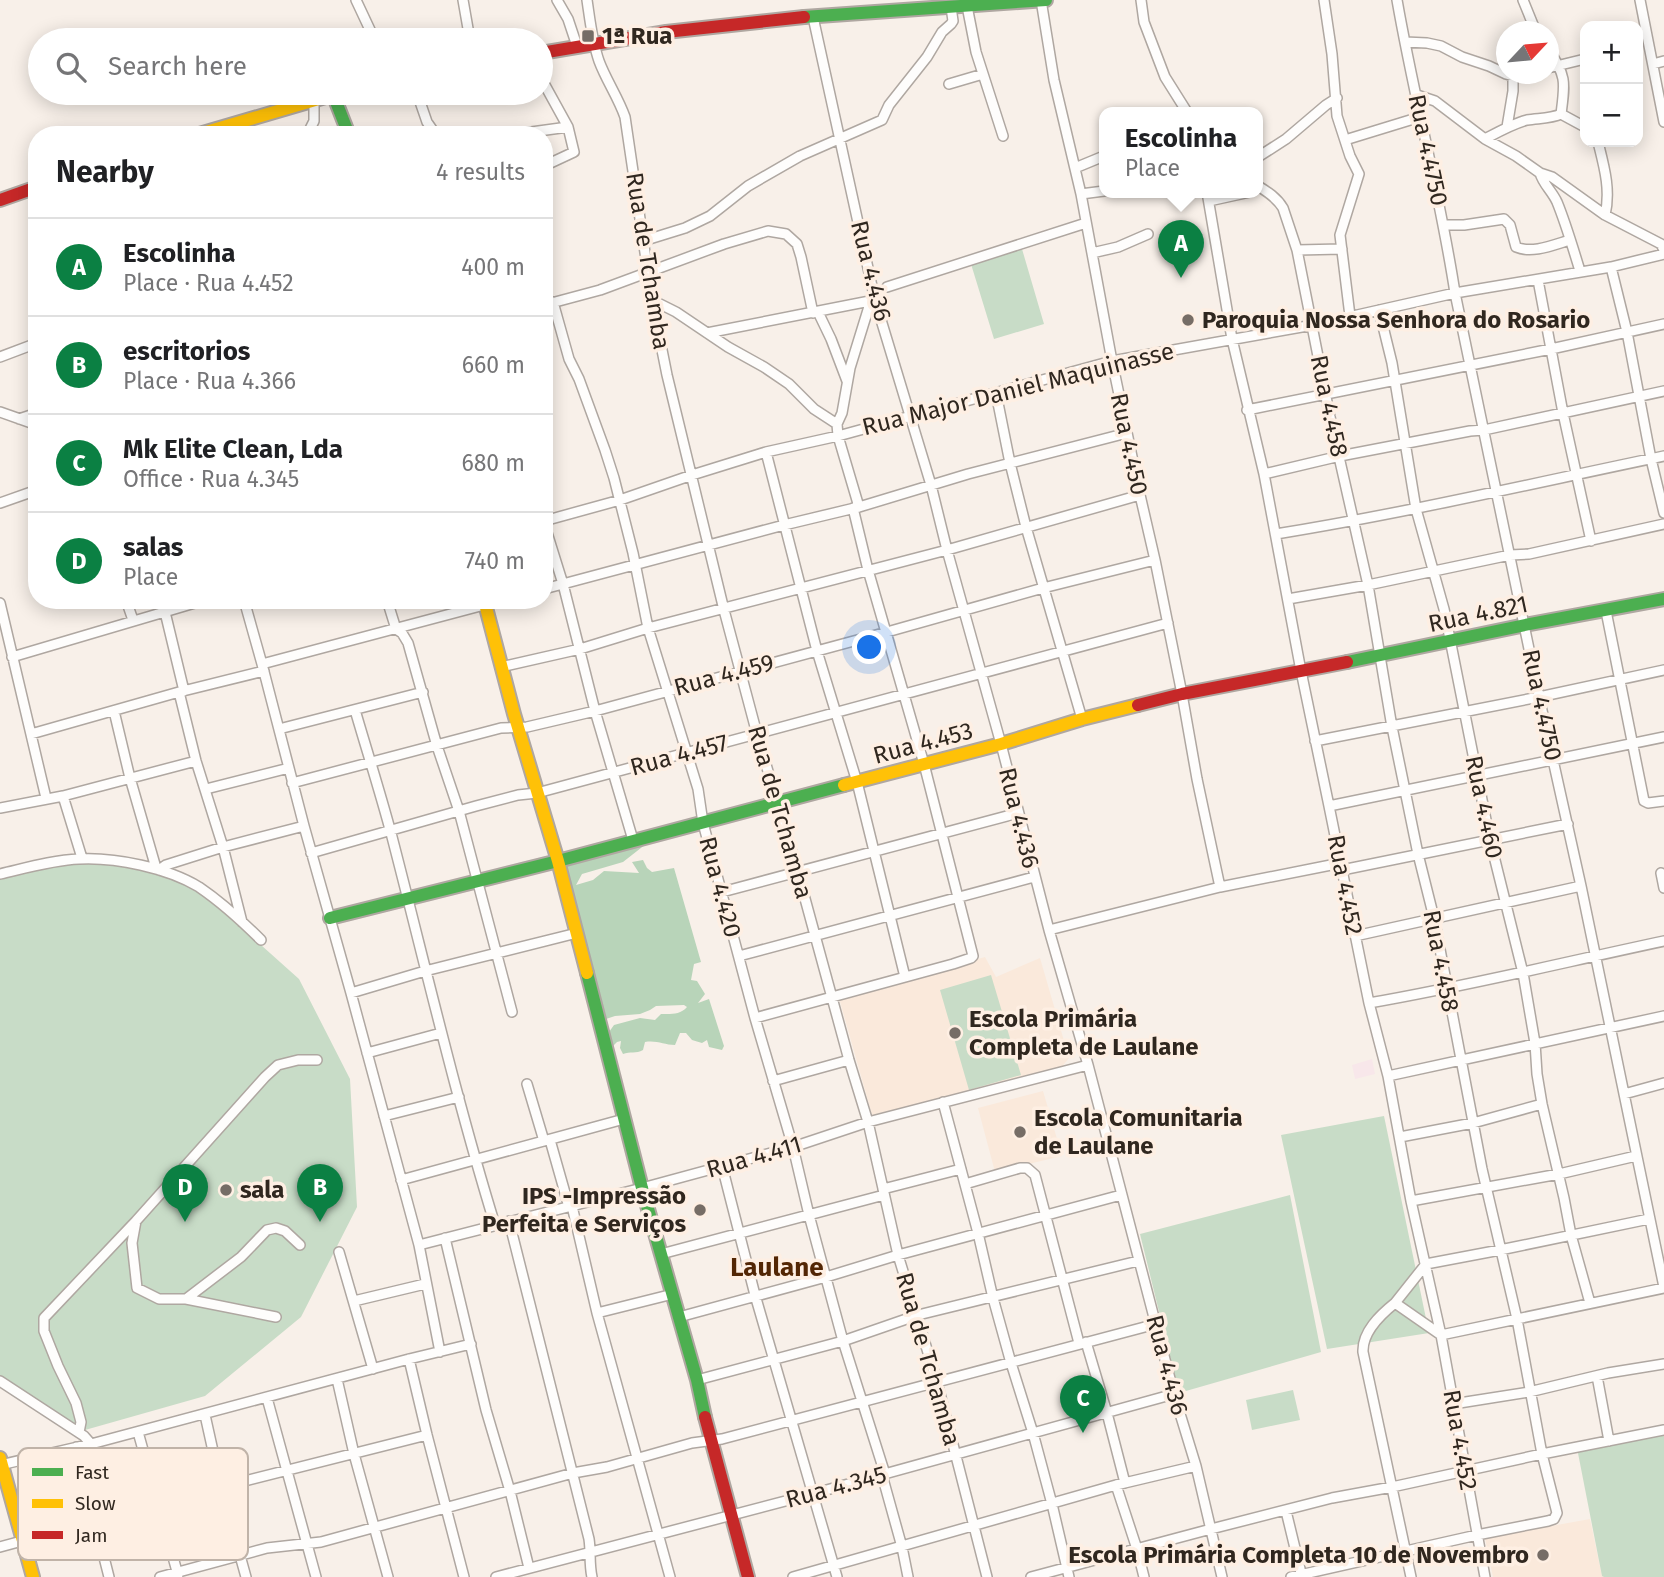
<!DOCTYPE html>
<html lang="en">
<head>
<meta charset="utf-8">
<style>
	body { margin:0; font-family:"Fira Sans",sans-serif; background:#f2f2f2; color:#202124 }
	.controls { position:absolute; right:21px; top:21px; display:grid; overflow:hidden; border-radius:14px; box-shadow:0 4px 18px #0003 }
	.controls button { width:63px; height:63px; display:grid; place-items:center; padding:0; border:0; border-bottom:2px solid #e0e0e0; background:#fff; color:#202124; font:35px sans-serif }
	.compass { position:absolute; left:1496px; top:21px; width:63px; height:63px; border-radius:50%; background:#fff; box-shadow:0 4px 18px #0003; rotate:64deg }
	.you { position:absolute; left:870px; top:648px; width:24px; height:24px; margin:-18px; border:5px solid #fff; border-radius:50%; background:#1a73e8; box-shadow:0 0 0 10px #1a73e833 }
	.badge { display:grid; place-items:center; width:46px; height:46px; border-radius:50%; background:#0b8043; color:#fff; font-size:23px; font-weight:700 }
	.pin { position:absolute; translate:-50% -58px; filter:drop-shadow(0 2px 4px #0008) }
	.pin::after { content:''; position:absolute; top:37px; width:24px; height:21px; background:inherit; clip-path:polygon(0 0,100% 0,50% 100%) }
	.popup { position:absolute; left:1099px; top:107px; width:164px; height:91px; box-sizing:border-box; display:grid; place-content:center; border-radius:14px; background:#fff; filter:drop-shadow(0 2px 5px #0005); font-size:23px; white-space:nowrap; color:#757577 }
	.popup b { font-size:26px; color:#202124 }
	.popup::after { content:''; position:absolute; left:50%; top:100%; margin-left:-14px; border:14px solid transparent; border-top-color:#fff }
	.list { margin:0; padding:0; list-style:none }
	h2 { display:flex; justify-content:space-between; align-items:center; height:91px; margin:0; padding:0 28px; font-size:30px }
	h2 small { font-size:23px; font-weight:400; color:#757577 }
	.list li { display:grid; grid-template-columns:46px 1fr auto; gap:21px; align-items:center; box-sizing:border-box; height:98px; padding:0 28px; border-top:2px solid #e0e0e0 }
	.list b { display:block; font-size:26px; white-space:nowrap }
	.list p { margin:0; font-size:23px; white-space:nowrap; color:#757577 }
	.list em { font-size:23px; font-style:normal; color:#757577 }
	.icon { flex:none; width:38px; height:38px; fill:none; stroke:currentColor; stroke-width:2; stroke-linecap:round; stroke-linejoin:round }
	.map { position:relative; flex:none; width:1664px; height:1577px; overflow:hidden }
	.search { position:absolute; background:#fff; box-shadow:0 4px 18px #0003; left:28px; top:28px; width:525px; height:77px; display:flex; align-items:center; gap:18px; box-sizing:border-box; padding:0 24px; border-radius:38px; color:#757577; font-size:26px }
	.panel { position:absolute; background:#fff; box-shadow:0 4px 18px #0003; left:28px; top:126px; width:525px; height:483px; border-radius:28px }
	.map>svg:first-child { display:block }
	.industrial { fill:#f8e7ea }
	.built { fill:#fae9db }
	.green { fill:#c8dcc7 }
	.forest { fill:#b8d4b9 }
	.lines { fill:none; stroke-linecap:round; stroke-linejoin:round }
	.street-casing { stroke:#afa7a1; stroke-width:12 }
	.fast-casing { stroke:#afa7a1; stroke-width:16 }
	.slow-casing { stroke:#afa7a1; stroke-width:16 }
	.jam-casing { stroke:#afa7a1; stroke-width:16 }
	.street { stroke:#fefdfc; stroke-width:9 }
	.fast { stroke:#4caf50; stroke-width:12 }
	.slow { stroke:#ffc107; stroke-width:12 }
	.jam { stroke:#c62828; stroke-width:12 }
	.poi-dot { fill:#766d66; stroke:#feefe3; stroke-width:2.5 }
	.labels { text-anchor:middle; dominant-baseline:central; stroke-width:7; stroke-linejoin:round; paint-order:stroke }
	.poi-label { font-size:24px; font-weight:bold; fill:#30271f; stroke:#feefe3; text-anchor:start }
	.street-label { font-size:24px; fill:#30271f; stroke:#feefe3 }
	.neighbourhood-label { font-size:26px; font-weight:bold; fill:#532604; stroke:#feefe3 }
	.key { fill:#feefe3; stroke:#c0b3a8; stroke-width:2 }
	.key-label { font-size:19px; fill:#30271f }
</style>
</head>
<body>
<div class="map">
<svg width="1664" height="1577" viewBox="0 0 1664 1577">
	<rect width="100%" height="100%" fill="#f8f0e9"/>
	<path class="industrial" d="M1372,1059l3,15 -20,5 -3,-14z"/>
	<path class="built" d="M985,957l11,20 44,-19 29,100 -8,10 -189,47 -33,-117z
		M1043,1091l19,65 -67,16 -17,-64z
		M1590,1519l12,57 62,-12v13h-171l-8,-39z"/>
	<path class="green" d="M1022,249l22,75 -50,15 -23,-75z
		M75,859l59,5 58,19 107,96 51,100 7,128 -56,110 -96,79 -120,34 -85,-54v-501z
		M991,975l30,100 -52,15 -29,-100z
		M1384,1116l45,217 -102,16 -46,-214z
		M1290,1195l31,157 -142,41 -39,-159z
		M1293,1390l7,30 -48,10 -6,-30z
		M1664,1430v147h-60l-2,-1 -25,-128z"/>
	<path class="forest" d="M646,844l-23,18 -41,12 -6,11 17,-5 11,-9 35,2 -7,-11 11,-2 4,8 5,4 22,-4 27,94 -7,2 -3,16 6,1 8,13 -7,9 11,-4 15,47 -2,4 -13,-3 -2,-7 -5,3 -10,-3 -6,-7h-6l-5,12c-11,0 -18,-5 -30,-3l-2,8c-7,4 -13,1 -20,4l-3,-6 1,-7 -4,1 -4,4 -5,-5 1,-9 5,-7 26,-7 15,2 6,-6c10,0 19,1 26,-7l-3,-2 -28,1 -6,4 -10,4 -25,2 -12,4 -43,-159z"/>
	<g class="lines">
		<defs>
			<path id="street" d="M356,0l15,32 2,8
				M463,0l7,40
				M557,0l11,19 9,27
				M587,0c3,20 5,41 12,61 7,19 19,36 26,56l27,183 15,75 57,235 33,124 41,139 51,187 19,62 30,133 39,127 50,195
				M1041,0l13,80 27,114 31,167 28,134 15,65 27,134 15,85 23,108
				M1141,0l3,22 21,55 22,35
				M1324,0l8,54 5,62 13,40 9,18 -19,61 10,81
				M1397,0c17,98 43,194 58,293l84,404 42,189 83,401
				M1523,0l13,32
				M1640,0l24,122
				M967,6l9,46 27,84
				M813,17l62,283 56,185 16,65 54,194 48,186 39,135 86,329 22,72 26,111
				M1405,42l22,1 14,3 21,11 27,9 17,8 7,2 9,-2
				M1548,49c19,27 17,34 13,65
				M1653,64l11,-3
				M1548,68l37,-9
				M541,78l27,49 6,25 -30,14
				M949,84l34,-10
				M417,93l10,29 9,13
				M1417,95l18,6 50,38 31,17 24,17 12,4 53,38 56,29 3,6
				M1507,127l6,-36v-15
				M524,133l44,-6
				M307,135l7,-14v-22
				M1485,139c13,-7 27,-15 42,-19 11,-2 23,-1 34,-6l24,13
				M1345,140l75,-23
				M1598,142c6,24 13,48 7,73
				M1258,157l28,-18 40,-34 11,-7
				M1075,168l29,-12
				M1540,173c3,11 12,18 17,29 9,22 16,46 23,69
				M1258,186c10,6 19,12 25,22l14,42 33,167 38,168 24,142 26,127 16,64 48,251 35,150 25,135 15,59 -3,6 -6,2 -71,14 -186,42
				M1207,192l25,147 32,135 37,197 28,135 40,197 19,73 23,125 30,134 44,242
				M1081,194l23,-3
				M1209,201l41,-9
				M1444,225h20l40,-6 6,6 6,22c16,7 37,-2 54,-7
				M643,241l42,-13 25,-12 38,-30 52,-30 82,-36 7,-15 38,-48 15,-25 9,-8 2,-3 -2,-14
				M1297,250l45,-1
				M1092,253l26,-6 30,-13
				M1611,267l16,65 24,127 13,54
				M1538,280l25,133 28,128
				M887,287l199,-64
				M652,300l24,12 52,35 36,20 25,17 25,25 23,15 1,12 21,71
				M553,302l16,57 10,20 26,71 9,28 19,75 15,75 50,161 5,34 52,195 38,129 16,68 34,126 42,133
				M544,305l56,-15 124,-46 44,-13 18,3 11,10 4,13 12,56
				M1379,310l13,53 24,146 28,100 46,231 33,133 12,70 2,31 5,30 22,94 7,37 19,68
				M818,312l13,27 16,42
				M707,333l168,-33
				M0,357l37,-14
				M996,393l14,70 16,64 56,192
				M1247,410l304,-61 113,-25
				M0,412l37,13
				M19,419l18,-6
				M837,424l5,-11 8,-45 21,-68
				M766,452l51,199 40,131 48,195
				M1264,474l76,-18 130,-25 14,-1 180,-39
				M0,503l37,-13
				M544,521l76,-21 72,-25 74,-23 72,-16 274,-75 201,-36 142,-32 156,-26 53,-13
				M544,523l19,61 32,127 38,129
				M1276,534c130,-21 258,-51 388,-78
				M544,589l240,-64 75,-18 109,-33 159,-41
				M1288,599l80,-14 142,-30 19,-1 135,-30
				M126,600l7,20
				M244,600l18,64 42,162 47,167 68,252 21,107
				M387,600l9,29 6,4 6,10 29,103 22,65 53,201
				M0,603l46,195
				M1606,611l38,190 4,2 16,-2
				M165,612l19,79
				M12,657l193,-57
				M262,664l241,-64
				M501,667l79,-18 68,-21 299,-78 193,-55
				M179,692l17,69 27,86 19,75
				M355,710c12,41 25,82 36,123 34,131 64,262 104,392
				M114,711l16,67 26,90
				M279,729l144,-37
				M31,734l148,-42 85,-21
				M1315,741l224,-44 125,-27
				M292,783l209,-55 26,-1 68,-16 292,-79 156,-44 112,-28
				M206,789l83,-21
				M63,796l19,62
				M1329,806l335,-69
				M0,808l63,-12 133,-35
				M311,853l165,-47 42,-11 19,-2 631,-170
				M159,870l7,-5 57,-18 81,-21
				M1342,870l226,-46
				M1661,873l3,15
				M0,874c26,-6 53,-14 79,-15 36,-2 89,9 120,28 22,15 43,34 62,53
				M722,892l296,-79
				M1049,930l171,-43 121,-24
				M1355,936l226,-50
				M739,956l295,-79
				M351,993l74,-22 152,-38
				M1369,1003c99,-17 196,-41 295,-62
				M755,1018l198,-54 18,-6 2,-2 -49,-192 -56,-194 -15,-62
				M367,1053l74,-20
				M1388,1076l276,-60
				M773,1081l76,-21
				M527,1084l17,57
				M1624,1094l40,-11
				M943,1102l35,131 15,65 18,65 22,70 19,71 17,73
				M384,1116l75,-19
				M1400,1137l73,-14 69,-19
				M550,1140l19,67
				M722,1166l33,129 82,282
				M401,1180l223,-61
				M965,1184l55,-16h7l8,7 44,168
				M883,1189l78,-20
				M1411,1201l148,-27 77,-18
				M572,1206l25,107 73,264
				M136,1221l129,-144 13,-12 20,-5h19
				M509,1221l80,318c2,13 0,25 3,38
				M445,1238l41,172 24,81 19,77
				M419,1245l223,-57 151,-41 75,-25 220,-57
				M339,1252l34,117
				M661,1254l223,-59
				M186,1299l90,18
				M354,1301l71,-17
				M1395,1303l31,-39 74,-14 149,-31
				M597,1313l76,-19
				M679,1317l147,-40 72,-22 223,-60
				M1086,1342l21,71 18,70
				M409,1359l18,76 37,142
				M1597,1376l12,65
				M337,1379l17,75 34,123
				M697,1380l146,-39 75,-26 220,-54
				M0,1381l84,55 7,8
				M267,1398l49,179
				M1453,1404l76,-12 79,-19 56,-9
				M205,1415l16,72 25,90
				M79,1432l2,-10 -5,-19 -18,-37 -14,-35v-13l92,-97 -4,22 5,45 22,11h27l55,-42 26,-27 9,-2 9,3 15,14
				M138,1432l40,143
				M76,1447l33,130
				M0,1465l91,-21 318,-85 62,-15
				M882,1475l20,72 6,30
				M1116,1485l21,64 7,28
				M1286,1511l16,66
				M0,1547l221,-60 206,-52
				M160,1577l107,-29 54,-6 252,-69 34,-6 85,-24 30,-4 434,-115
				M496,1577l316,-83 362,-100
				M793,1577l323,-92 80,-19
				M1031,1577l180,-48 121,-31 60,-11 150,-33 122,-24
				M1411,1577l-48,-225c-1,-20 17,-37 32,-49l46,32 223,-47"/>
			<path id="fast" d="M804,17l242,-17
				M333,94l16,41
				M1347,662l178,-37 139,-26
				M330,918l228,-57 286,-76
				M587,973l55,215 55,192 8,37"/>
			<path id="slow" d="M196,135l143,-42
				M484,600l30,114 44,147 29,112
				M844,785l157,-41 81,-25 56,-14
				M0,1458l33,119"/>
			<path id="jam" d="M541,53l125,-21 138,-15
				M0,200l37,-13
				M1138,705l44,-11 165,-32
				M705,1417l43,160"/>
		</defs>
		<use href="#street" class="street-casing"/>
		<use href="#fast" class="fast-casing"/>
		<use href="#slow" class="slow-casing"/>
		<use href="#jam" class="jam-casing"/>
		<use href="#street" class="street"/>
		<use href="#fast" class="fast"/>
		<use href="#slow" class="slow"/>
		<use href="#jam" class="jam"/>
	</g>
	<g class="poi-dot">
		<rect x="581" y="29" width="14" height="14" rx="3.5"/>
		<circle cx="1188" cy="320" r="7"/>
		<circle cx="955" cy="1033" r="7"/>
		<circle cx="1020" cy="1132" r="7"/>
		<circle cx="226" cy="1190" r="7"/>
		<circle cx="700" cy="1210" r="7"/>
		<circle cx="1543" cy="1555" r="7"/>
	</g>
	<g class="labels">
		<g class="poi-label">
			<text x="602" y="36">1ª Rua</text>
			<text x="1202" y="320">Paroquia Nossa Senhora do Rosario</text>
			<text x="969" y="1019">Escola Primária<tspan x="969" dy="28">Completa de Laulane</tspan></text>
			<text x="1034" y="1118">Escola Comunitaria<tspan x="1034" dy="28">de Laulane</tspan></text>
			<text x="240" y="1190">sala</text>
			<text x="686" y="1196" text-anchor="end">IPS -Impressão<tspan x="686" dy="28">Perfeita e Serviços</tspan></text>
			<text x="1529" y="1555" text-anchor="end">Escola Primária Completa 10 de Novembro</text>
		</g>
		<g class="street-label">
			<text transform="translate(1428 150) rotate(78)">Rua 4.4750</text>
			<text transform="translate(648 261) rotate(81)">Rua de Tchamba</text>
			<text transform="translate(871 271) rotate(76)">Rua 4.436</text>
			<text transform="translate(1018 389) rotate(-14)">Rua Major Daniel Maquinasse</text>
			<text transform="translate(1329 406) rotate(78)">Rua 4.458</text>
			<text transform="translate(1129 444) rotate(78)">Rua 4.450</text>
			<text transform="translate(1478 614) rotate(-12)">Rua 4.821</text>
			<text transform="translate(724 675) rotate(-15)">Rua 4.459</text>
			<text transform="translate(1542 705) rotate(78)">Rua 4.4750</text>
			<text transform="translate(923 743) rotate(-15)">Rua 4.453</text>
			<text transform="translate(679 755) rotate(-15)">Rua 4.457</text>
			<text transform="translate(1484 807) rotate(78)">Rua 4.460</text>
			<text transform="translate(780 812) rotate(74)">Rua de Tchamba</text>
			<text transform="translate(1019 818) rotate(76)">Rua 4.436</text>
			<text transform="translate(1345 885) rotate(79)">Rua 4.452</text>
			<text transform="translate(720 887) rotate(75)">Rua 4.420</text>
			<text transform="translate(1441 961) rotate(79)">Rua 4.458</text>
			<text transform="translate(754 1157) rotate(-16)">Rua 4.411</text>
			<text transform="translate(928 1359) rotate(74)">Rua de Tchamba</text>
			<text transform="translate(1167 1365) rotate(75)">Rua 4.436</text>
			<text transform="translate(1460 1440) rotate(80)">Rua 4.452</text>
			<text transform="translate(836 1487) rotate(-15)">Rua 4.345</text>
		</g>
		<g class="neighbourhood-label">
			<text x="777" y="1267">Laulane</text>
		</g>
	</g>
	<rect x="18" y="1448" width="230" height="112" rx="10" class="key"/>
	<rect x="32" y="1468" width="31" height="8" fill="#4caf50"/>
	<rect x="32" y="1499" width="31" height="9" fill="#ffc107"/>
	<rect x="32" y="1531" width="31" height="8" fill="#c62828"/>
	<g class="key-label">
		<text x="75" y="1479">Fast</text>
		<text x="75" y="1510">Slow</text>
		<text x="75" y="1542">Jam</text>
	</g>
</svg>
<div class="controls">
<button>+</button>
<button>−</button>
</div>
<svg class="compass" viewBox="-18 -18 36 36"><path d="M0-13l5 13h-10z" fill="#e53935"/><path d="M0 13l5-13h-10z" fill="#757577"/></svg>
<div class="you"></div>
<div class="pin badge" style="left:1181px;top:278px">A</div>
<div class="popup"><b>Escolinha</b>Place</div>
<div class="pin badge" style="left:320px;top:1222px">B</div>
<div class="pin badge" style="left:1083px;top:1433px">C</div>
<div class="pin badge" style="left:185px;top:1222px">D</div>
<div class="search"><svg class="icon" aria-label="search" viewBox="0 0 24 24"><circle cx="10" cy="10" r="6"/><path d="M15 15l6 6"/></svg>Search here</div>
<section class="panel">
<h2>Nearby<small>4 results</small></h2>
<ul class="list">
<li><span class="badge">A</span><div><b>Escolinha</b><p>Place · Rua 4.452</p></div><em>400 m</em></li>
<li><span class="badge">B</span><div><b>escritorios</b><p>Place · Rua 4.366</p></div><em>660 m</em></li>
<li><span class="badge">C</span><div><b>Mk Elite Clean, Lda</b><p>Office · Rua 4.345</p></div><em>680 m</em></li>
<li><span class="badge">D</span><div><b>salas</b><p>Place</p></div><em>740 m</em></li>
</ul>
</section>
</div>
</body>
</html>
